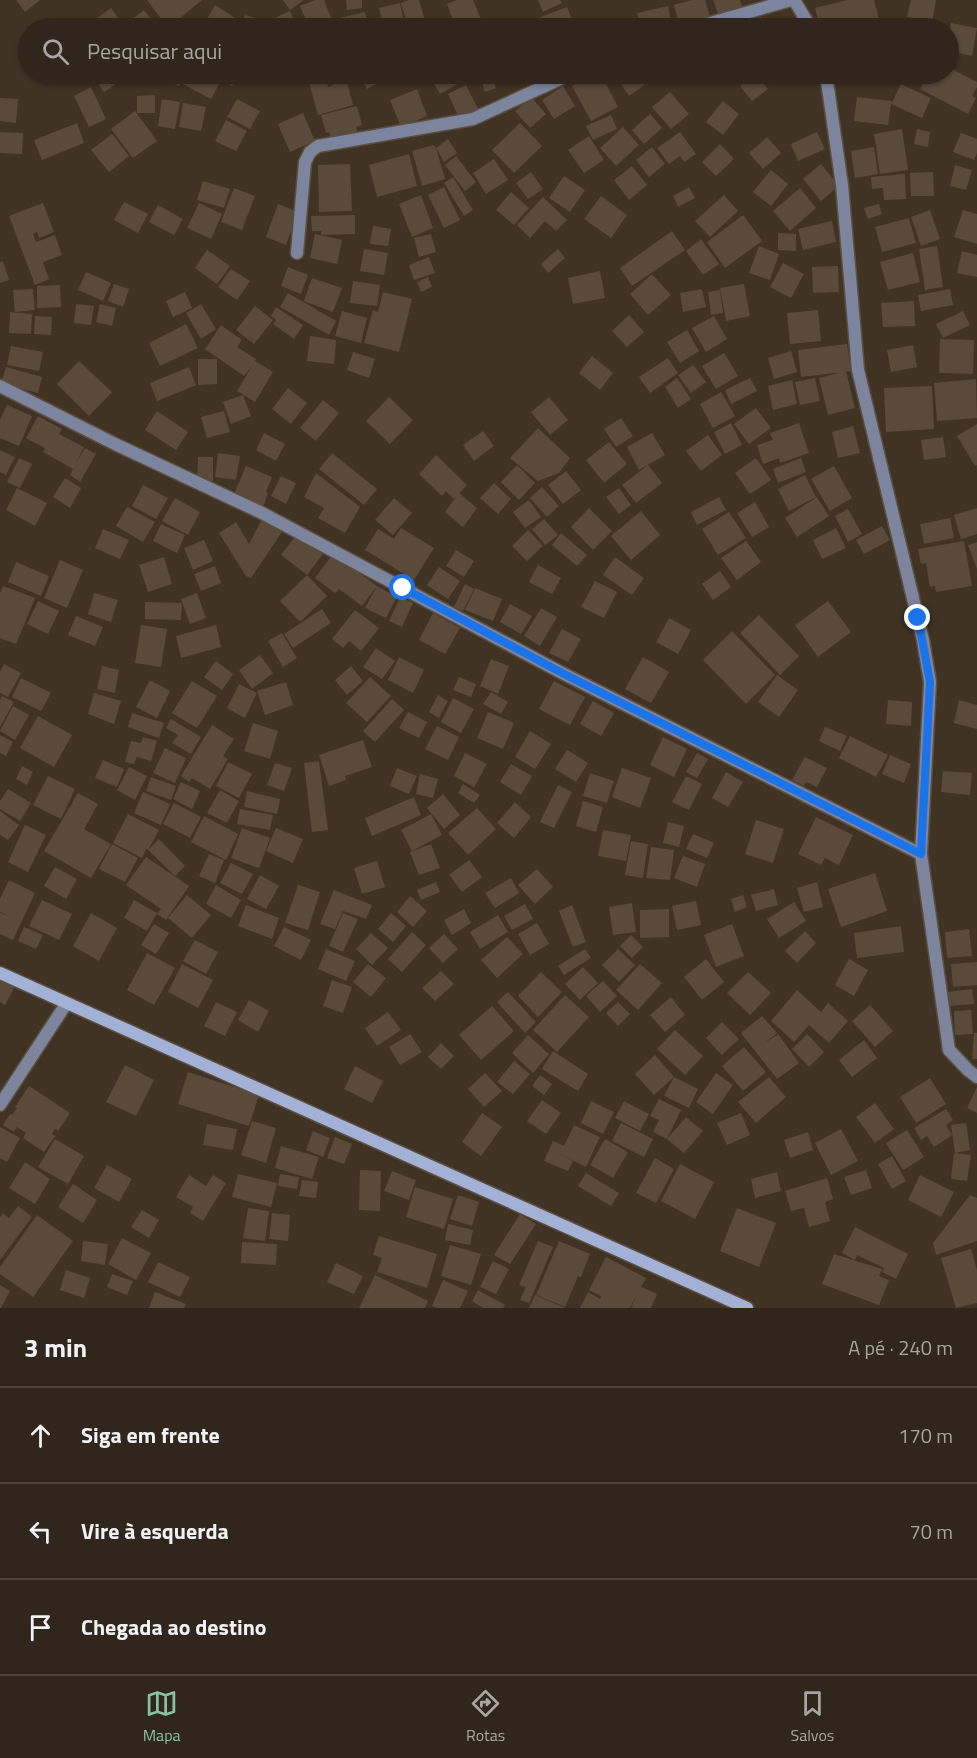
<!DOCTYPE html>
<html lang="pt">
<head>
<meta charset="utf-8">
<style>
	body { margin:0; font-family:"Titillium Web",sans-serif; background:#3d3228; color:#f1f3f6 }
	.stop { position:absolute; width:18px; height:18px; margin:-14px; border:4px solid #1a73e8; border-radius:50%; background:#fff }
	.stop.end { background:#1a73e8; border-color:#fff; box-shadow:0 2px 6px #0008 }
	.list { margin:0; padding:0; list-style:none }
	h2 { display:flex; justify-content:space-between; align-items:center; height:78px; margin:0; padding:0 24px; font-size:26px }
	h2 small { font-size:20px; font-weight:400; color:#a8a5a3 }
	.list li { display:grid; grid-template-columns:39px 1fr auto; gap:18px; align-items:center; box-sizing:border-box; height:96px; padding:0 24px; border-top:2px solid #4c433a }
	.list b { display:block; font-size:22px; white-space:nowrap }
	.list em { font-size:20px; font-style:normal; color:#a8a5a3 }
	.icon { flex:none; width:33px; height:33px; fill:none; stroke:currentColor; stroke-width:2; stroke-linecap:round; stroke-linejoin:round }
	.map { position:relative; flex:none; width:977px; height:1308px; overflow:hidden }
	.search { position:absolute; background:#31261b; box-shadow:0 2px 4px #0004; left:18px; right:18px; top:18px; height:66px; display:flex; align-items:center; gap:15px; box-sizing:border-box; padding:0 21px; border-radius:33px; color:#a8a5a3; font-size:22px }
	.sheet { height:366px; background:#31261b }
	nav { display:flex; justify-content:space-around; align-items:center; box-sizing:border-box; height:84px; border-top:2px solid #4c433a; background:#31261b; font-size:16px; color:#a8a5a3 }
	nav a { display:grid; justify-items:center; gap:3px }
	nav .on { color:#8abfa5 }
	.map>svg:first-child { display:block }
	.building { fill:#594a3a }
	.lines { fill:none; stroke-linecap:round; stroke-linejoin:round }
	.street-casing { stroke:#5c4f41; stroke-width:15 }
	.secondary-casing { stroke:#5c4f41; stroke-width:15 }
	.street { stroke:#7c859d; stroke-width:12 }
	.secondary { stroke:#a3b1d7; stroke-width:12 }
	.route { stroke:#1a73e8; stroke-width:8 }
</style>
</head>
<body>
<div class="map">
<svg width="977" height="1308" viewBox="0 0 977 1308">
	<rect width="100%" height="100%" fill="#413324"/>
	<path class="building" d="M16,0h24l-15,12z
		M147,0h55l-34,28z
		M283,0h21l-14,10z
		M315,0h9l8,20 -23,8 -9,-22z
		M346,0h16v8l-15,2z
		M409,0h10l6,21 -17,5 -7,-23z
		M457,0h16l9,22 -17,6h-9l-9,-24z
		M538,0h22l2,3 -19,9z
		M692,0h13l6,20 -31,8 -6,-23z
		M713,0h27l2,7 -23,9z
		M848,0h26l6,24 -7,2v2h-53l-5,-20z
		M911,0h25l-4,22 -25,-5z
		M400,3l4,20 -20,4 -5,-19z
		M215,5l20,13 -6,10h-21l-5,-2z
		M668,6l4,21 -31,1 -4,-15z
		M567,7l8,21h-33l-4,-10z
		M111,8l12,17 -5,3h-23l-5,-5z
		M144,10l14,18h-37z
		M290,11l8,17h-32l-3,-5z
		M365,12l4,16h-27l-3,-10z
		M245,15l17,5 -3,8h-19z
		M761,17l6,11h-24l-1,-1z
		M532,20l4,8h-22z
		M951,23l26,5 -5,28 -24,-5z
		M948,67l29,15v5l-5,9 4,2 -8,16 -48,-25 8,-15 8,3 2,-3h10z
		M91,74h22l6,8 -15,10z
		M156,74h56l10,5 -11,20 -30,-16 -2,3z
		M216,74h25l-9,12z
		M299,74h22l-18,8z
		M330,74h15l8,31 -35,10 -9,-33 17,-5 2,10 5,-2z
		M359,74h30l1,3 -23,12z
		M428,74h37l2,5 -27,15z
		M596,74h5l17,33 -27,14 -19,-35z
		M621,74h29l4,4 -25,18 -13,-19z
		M756,74l12,15 -16,12 -12,-15z
		M766,74h25l-17,11z
		M491,76l5,12 -11,4 -4,-12z
		M901,84l30,14 -9,20 -31,-14 -3,21 -34,-4 3,-24 35,4 -1,3z
		M466,85l13,26 -19,9 -12,-26z
		M563,86l12,20 -21,13 -12,-19z
		M91,87l15,32 -17,8 -15,-31z
		M417,89l10,27 -26,11 -11,-27z
		M670,92l19,22 -18,15 -19,-22z
		M155,95v18h-18v-17z
		M531,97l15,17 -16,14 -15,-17z
		M0,98l18,1 -2,24 -16,-2z
		M162,99l18,3 -5,27 -17,-3z
		M237,99l23,12 -10,18 -23,-12z
		M723,101l16,13 -16,21 -17,-13z
		M183,103l23,4 -5,24 -22,-4z
		M357,106l5,19 -6,2 2,7 -26,8 -3,-10 -3,1 -5,-18z
		M135,111l22,30 -24,17 -22,-29z
		M303,113l12,28 -25,11 -12,-28z
		M650,114l12,14 -18,16 -12,-14z
		M611,115l6,14 -24,11 -7,-14z
		M226,120l21,11 -11,20 -21,-10z
		M77,123l7,20 -42,17 -8,-20z
		M520,123l22,23 -28,27 -22,-23z
		M623,127l16,18 -23,21 -16,-18z
		M902,129l6,41 -28,4 -6,-40z
		M917,129l13,3 -2,15 -14,-3z
		M0,132l23,1 -1,21 -22,-1z
		M680,132l16,22 -12,8 -4,-6 -11,8 -12,-16z
		M817,132l8,17 -27,12 -7,-17z
		M961,133l16,6v14l-3,7 -21,-8z
		M112,134l17,22 -20,16 -18,-22z
		M589,136l15,24 -20,13 -16,-23z
		M767,137l14,16 -18,16 -14,-16z
		M448,139l9,14 -13,9 -8,-14 9,31 -23,7 -10,-35 22,-6 2,3z
		M720,144l14,15 -18,17 -14,-14z
		M652,147l13,17 -16,13 -13,-17z
		M874,147l4,27 -23,4 -4,-27z
		M409,154l8,32 -40,11 -8,-32z
		M456,156l20,26 -11,9 -20,-26z
		M494,159l14,21 -22,14 -13,-21z
		M350,164l2,47 -33,1 -1,-47z
		M821,164l18,22 -18,15 -18,-22z
		M955,165l17,5 -6,20 -16,-4z
		M632,166l15,19 -18,15 -15,-20z
		M771,170l17,14 -17,22 -18,-14z
		M531,172l12,17 -15,10 -12,-16z
		M933,172l1,24h-23l-1,-23z
		M905,174l1,25 -22,1 -1,-12 -11,1 -1,-12z
		M564,176l21,14 -15,22 -21,-14z
		M453,177l20,33 -9,6 -20,-33z
		M203,181l27,8 -6,19 -27,-8z
		M444,187l16,33 -16,8 -16,-33z
		M689,187l6,11 -17,9 -5,-11z
		M234,188l21,8 -13,34 -21,-8z
		M800,188l16,20 -26,23 -17,-20z
		M511,192l18,16 -15,17 -18,-15z
		M421,195l12,33 -21,9 -13,-33z
		M724,195l14,16 -28,26 -15,-16z
		M601,196l26,19 -16,23 -27,-19z
		M543,197l24,23 -11,11 -11,-10 -15,17 -13,-13z
		M124,202l24,12 -10,19 -24,-13z
		M43,203l11,29 -15,6 -2,-6 -4,2 3,8 19,-7 7,20 -19,7 6,17 -14,6 -26,-69z
		M199,203l23,11 -11,25 -24,-11z
		M278,204l20,8 -12,33 -20,-8z
		M879,204l3,10 -14,5 -4,-11z
		M158,205l25,14 -9,16 -25,-13z
		M930,210l10,29 -19,7 -10,-29z
		M963,210l14,4v30l-23,-7z
		M355,215v19l-34,1v-4h-9l-1,-15z
		M743,215l19,26 -37,27 -18,-26z
		M909,218l7,25 -34,9 -7,-25z
		M832,221l4,21 -33,8 -5,-21z
		M373,226l18,3 -3,17 -18,-2z
		M672,231l13,19 -53,36 -12,-18z
		M778,233l18,1v17l-18,-1z
		M315,234l27,6 -5,24 -27,-6z
		M431,234l5,18 -17,5 -5,-19z
		M701,239l18,25 -16,11 -17,-24z
		M759,246l20,8 -9,26 -21,-7z
		M937,246l6,41 -18,3 -6,-41z
		M364,249l24,4 -4,22 -24,-4z
		M558,249l7,9 -17,15 -7,-9z
		M207,250l23,16 -13,18 -22,-16z
		M962,251l15,4v22l-20,-4z
		M913,253l7,29 -32,8 -8,-28z
		M429,257l6,16 -21,7 -5,-15z
		M3,261l6,19 -9,3v-21z
		M783,263l21,11 -13,24 -21,-11z
		M838,266l1,26 -26,1 -1,-26z
		M288,267l20,8 -7,19 -20,-8z
		M231,269l19,12 -13,19 -19,-13z
		M600,271l5,27 -32,6 -5,-26z
		M86,272l25,11 -8,18 -25,-11z
		M652,274l19,21 -23,20 -18,-21z
		M428,277l4,10 -11,5 -4,-10z
		M312,278l30,10 -9,24 -29,-11z
		M353,281l27,4 -3,21 -27,-3z
		M114,284l15,5 -6,18 -15,-6z
		M744,284l6,32 -24,5 -6,-33z
		M60,285l1,22 -24,1v-22z
		M33,289l2,21 -20,2 -2,-22z
		M702,289l4,18 -23,5 -3,-19z
		M950,289l3,16 -32,6 -3,-16z
		M720,290l3,23 -12,2 -3,-23z
		M185,292l7,16 -19,9 -7,-16z
		M383,292l29,7 -13,53 -35,-9 9,-33 5,2z
		M288,293l48,28 -7,14 -49,-28z
		M914,301l1,25 -32,1 -2,-24z
		M76,304l18,2 -3,19 -17,-2z
		M100,304l16,4 -4,18 -16,-4z
		M201,304l15,25 -15,10 -15,-26z
		M255,306l18,14 -19,24 -18,-14z
		M276,307l27,18 -9,14 -21,-15 3,-4 -5,-4z
		M818,310l3,31 -31,3 -3,-31z
		M342,311l25,7 -6,25 -26,-7z
		M963,311l7,14 -27,13 -7,-14z
		M10,312l22,2 -1,20 -22,-1z
		M629,315l15,17 -17,15 -15,-16z
		M35,316l17,1 -1,18 -17,-1z
		M714,316l13,23 -21,13 -14,-24z
		M186,324l12,24 -38,18 -11,-23z
		M221,325l21,15 -5,7 19,12 -1,2 18,11 -18,30 -18,-11 15,-25 -8,10 -39,-27z
		M687,330l12,21 -19,12 -13,-21z
		M310,336l26,4 -2,24 -27,-3z
		M940,339l34,1 -1,34 -34,-1z
		M847,344l4,27 -50,6 -3,-27z
		M913,345l4,22 -26,5 -4,-22z
		M11,346l32,6 -4,19 -32,-6z
		M791,351l6,21 -23,7 -6,-21z
		M353,352l22,7 -6,19 -22,-8z
		M724,353l14,23 -22,13 -14,-23z
		M592,356l21,17 -13,17 -21,-17z
		M668,358l10,15 -28,20 -11,-16z
		M198,359h19v25l-19,1z
		M79,361l33,31 -23,24 -32,-32z
		M693,365l13,17 -15,11 -13,-18z
		M6,367l36,10 -4,16 -37,-10z
		M189,367l7,18 -39,16 -7,-18z
		M846,371l9,37 -27,7 -9,-37z
		M677,378l14,21 -13,9 -13,-21z
		M750,378l7,13 -26,13 -6,-14z
		M815,378l5,23 -20,4 -5,-23z
		M976,379l1,39 -40,3 -3,-38z
		M792,380l5,24 -24,6 -5,-24z
		M932,386l2,43 -48,3 -2,-44z
		M288,388l19,15 -16,21 -19,-15z
		M721,392l14,24 -22,12 -13,-24z
		M243,395l8,21 -20,8 -8,-22z
		M389,397l24,23 -23,24 -24,-23z
		M549,397l19,23 -18,15 -19,-23z
		M323,400l16,13 -23,28 -16,-13z
		M7,405l25,11 -13,30 -19,-8v-18z
		M756,408l15,20 -22,16 -15,-20z
		M157,411l31,21 -12,18 -31,-20z
		M224,411l6,21 -23,6 -6,-21z
		M38,416l24,13 -3,5 25,13 -8,16 9,-15 11,6 -16,28 -10,-7 3,-6 -30,-17 2,-4 -19,-10z
		M621,418l12,18 -17,11 -12,-18z
		M731,423l11,22 -17,9 -11,-22z
		M799,423l10,30 -29,10 -1,-5 -16,6 -6,-19 16,-5 -3,-7z
		M977,424v41l-2,1 -18,-30z
		M853,426l7,27 -22,5 -6,-26z
		M538,428l32,30 -11,15 -21,8 -28,-23z
		M483,431l11,15 -20,15 -11,-16z
		M264,433l21,11 -9,17 -20,-11z
		M652,433l13,22 -26,15 -12,-23z
		M708,435l14,20 -21,16 -15,-20z
		M943,437l3,20 -22,3 -3,-20z
		M609,442l18,22 -23,19 -18,-23z
		M0,450l15,7 -9,18 -6,-3z
		M218,453l22,3 -4,24 -21,-3z
		M332,453l45,36 -13,16 -45,-36z
		M436,455l31,30 -13,14 -8,-8 -4,5 -23,-22z
		M198,457h15v25h-16z
		M19,458l13,6 -12,24 -13,-6z
		M756,458l15,22 -21,14 -15,-21z
		M801,458l5,14 -28,11 -5,-14z
		M517,465l18,18 -16,17 -18,-18z
		M648,465l14,18 -26,20 -14,-18z
		M246,466l26,11 -6,15 2,1 -5,14 -29,-13z
		M834,466l18,32 -22,13 -19,-32z
		M566,471l15,19 -18,14 -15,-19z
		M316,473l44,34 -15,26 -27,-15 6,-10 -20,-11z
		M805,475l11,22 -27,14 -11,-22z
		M281,476l15,7 -10,21 -15,-8z
		M65,478l16,10 -11,20 -17,-11z
		M494,483l17,16 -13,15 -18,-16z
		M143,485l25,13 -12,21 -24,-13z
		M542,487l17,19 -12,11 -17,-19z
		M17,488l30,15 -12,23 -29,-16z
		M619,488l12,17 -12,9 -13,-17z
		M459,493l18,15 -14,19 -18,-15z
		M719,497l7,13 -29,15 -6,-13z
		M817,497l12,19 -32,21 -12,-19z
		M175,498l25,14 -12,23 -26,-14z
		M394,498l18,15 -19,22 -18,-15z
		M529,500l12,17 -16,11 -12,-16z
		M755,502l14,25 -17,10 -15,-24z
		M127,507l28,15 -12,20 -27,-16z
		M589,508l23,23 -19,19 -22,-23z
		M977,508v26l-16,5 -7,-24z
		M848,509l14,25 -14,8 -13,-26z
		M641,511l19,24 -29,25 -20,-24z
		M729,512l17,26 -28,17 -16,-26z
		M950,518l4,20 -30,6 -4,-20z
		M262,519l20,13 -31,46 -5,-2 -27,-43 17,-11 13,22z
		M544,519l14,16 -13,10 -13,-16z
		M161,524l24,11 -8,18 -24,-12z
		M882,526l8,14 -26,14 -8,-14z
		M401,528l33,20 -20,32 -49,-30 13,-21 16,10z
		M836,528l10,20 -24,11 -9,-19z
		M103,529l26,11 -9,19 -25,-11z
		M528,530l15,16 -16,15 -15,-15z
		M561,533l26,22 -10,11 -25,-21z
		M297,534l26,20 -16,21 20,21 -27,26 -20,-21 27,-26 -26,-20z
		M204,540l9,21 -20,9 -9,-22z
		M746,541l15,21 -24,18 -16,-22z
		M964,541l8,45 -36,6 -1,-6 -5,1 -4,-24 -5,1 -3,-15z
		M977,542v27l-9,-24z
		M456,550l18,11 -10,16 -18,-11z
		M333,554l44,32 20,11 -11,21 -21,-10 12,-22 -15,20 -23,-17 -4,4 -20,-15z
		M164,557l8,27 -24,8 -9,-27z
		M615,557l29,21 -12,17 -29,-20z
		M60,560l23,10 -16,38 -23,-10z
		M16,562l33,14 -8,20 -33,-14z
		M538,565l23,13 -9,16 -23,-12z
		M215,566l6,17 -20,8 -7,-17z
		M439,567l21,14 -12,18 -21,-14z
		M720,571l11,16 -18,13 -11,-16z
		M595,581l22,11 -13,26 -23,-11z
		M465,584l9,5 -11,22 -9,-4z
		M3,586l32,12 -19,46 -16,-6v-45z
		M475,588l27,11 -9,22 -28,-11z
		M94,593l24,7 -7,22 -23,-8z
		M197,593l9,25 -16,6 -9,-25z
		M400,597l13,6 -11,24 -13,-6z
		M38,601l21,10 -11,23 -21,-10z
		M828,601l23,31 -33,25 -23,-32z
		M145,602l37,1 -1,17 -36,-1z
		M510,604l22,12 -11,18 -21,-12z
		M541,608l16,9 -17,29 -16,-10z
		M322,609l9,14 -38,25 -9,-14z
		M355,610l24,18 -18,23 -12,-10 -6,7 -11,-9z
		M433,613l27,15 -15,26 -26,-14z
		M759,615l40,41 -19,19 -40,-42z
		M76,616l27,11 -8,19 -27,-11z
		M669,618l22,12 -13,24 -22,-12z
		M141,625l26,4 -6,38 -26,-4z
		M216,625l5,22 -40,11 -5,-22z
		M562,629l19,10 -13,23 -19,-9z
		M732,631l43,44 -29,29 -43,-44z
		M282,633l15,25 -14,9 -15,-26z
		M376,648l19,13 -13,18 -19,-12z
		M260,655l13,18 -21,16 -13,-19z
		M399,657l25,13 -11,23 -25,-13z
		M643,657l26,15 -18,31 -26,-14z
		M491,659l18,7 -11,28 -18,-8z
		M216,661l17,13 -11,16 -18,-13z
		M4,664l17,9 -13,24 -8,-4v-21z
		M102,666l17,4 -4,23 -18,-4z
		M351,666l12,15 -16,14 -12,-15z
		M777,675l21,15 -19,27 -21,-15z
		M370,677l21,19 -24,26 -21,-19z
		M459,677l17,7 -5,13 -18,-7z
		M21,678l30,15 -10,18 -29,-14z
		M150,680l20,11 -13,27 -21,-11z
		M192,681l25,15 -20,32 -25,-15z
		M554,681l31,16 -15,28 -31,-16z
		M286,682l7,23 -28,10 -8,-24z
		M239,684l18,9 -12,25 -18,-10z
		M491,692l17,10 -7,12 -18,-10z
		M94,693l27,8 -7,23 -26,-10z
		M438,695l10,6 -9,17 -10,-6z
		M2,696l12,6 -14,25v-27z
		M453,698l21,11 -13,24 -20,-11z
		M392,699l12,11 -29,32 -12,-11z
		M888,700l24,2 -1,24 -25,-2z
		M959,700l18,5v24l-23,-6z
		M593,701l21,12 -13,23 -21,-12z
		M13,706l16,9 -14,25 -15,-9z
		M408,712l19,10 -8,16 -20,-10z
		M488,712l26,11 -11,26 -26,-11z
		M132,713l32,10 -5,15 -31,-11z
		M38,716l34,19 -18,32 -34,-19z
		M171,719l30,18 -10,17 -19,-11 6,-8 -12,-7z
		M253,723l25,8 -8,28 -26,-8z
		M212,725l22,14 -11,17 5,3 -18,30 -18,-11 -3,4 -8,-6z
		M437,726l22,11 -11,23 -23,-11z
		M825,727l22,9 -7,15 -21,-10z
		M530,731l21,13 -16,25 -20,-12z
		M0,735l13,7 -7,14 -6,-3z
		M850,736l38,19 -12,22 -37,-19z
		M143,737l14,4 -6,20 -14,-4 -3,7 -9,-2 6,-21 10,2z
		M663,737l24,12 -13,28 -24,-12z
		M363,740l9,27 -27,9 1,4 -17,6 -10,-31z
		M165,748l21,10 -11,25 -22,-10z
		M567,750l21,13 -12,19 -21,-13z
		M465,753l22,11 -13,23 -20,-11z
		M697,753l11,6 -11,19 -11,-6z
		M890,755l21,9 -7,19 -22,-9z
		M805,757l22,11 -10,19 -11,-5 -2,4 -12,-6z
		M103,760l21,9 -7,18 -22,-9z
		M319,761l9,69 -16,2 -8,-69z
		M228,762l24,12 -13,24 -23,-12z
		M275,763l17,5 -8,23 -17,-6z
		M511,764l21,12 -11,19 -21,-13z
		M22,766l11,6 -6,13 -11,-6z
		M129,767l18,9 -12,24 -18,-10z
		M397,768l20,8 -8,18 -19,-8z
		M622,768l29,10 -11,30 -28,-11z
		M943,771l29,2 -2,22 -29,-3z
		M726,772l17,10 -15,25 -16,-9z
		M590,773l24,8 -7,22 -24,-7z
		M420,774l18,5 -5,19 -17,-4z
		M48,776l27,13 -14,30 -28,-14z
		M686,776l16,8 -13,26 -17,-8z
		M151,777l25,9 -5,14 -25,-9z
		M181,782l19,9 -8,18 -19,-10z
		M463,784l17,11 -6,8 -16,-10z
		M558,785l14,7 -18,36 -14,-6z
		M8,789l23,14 -11,18 -20,-12v-8z
		M220,790l19,11 -12,22 -20,-10z
		M247,791l33,8 -3,15 -33,-7z
		M143,792l27,12 -9,21 -27,-12z
		M78,793l20,11 -14,25 27,15 -20,34 -47,-27z
		M443,794l17,21 -16,14 -17,-21z
		M414,797l7,18 -49,21 -7,-18z
		M583,801l20,6 -7,25 -20,-6z
		M515,802l16,15 -17,21 -17,-15z
		M174,803l27,14 -11,21 -27,-14z
		M477,808l19,21 -28,26 -20,-22z
		M240,809l33,6 -3,15 -33,-6z
		M0,811l19,14 -11,15 -8,-5z
		M128,814l31,16 -11,20 -2,-1 -4,9 -29,-15z
		M431,814l11,21 -30,16 -11,-21z
		M204,816l34,18 -12,26 -35,-18z
		M816,817l37,18 -14,30 -14,-7 -4,7 -23,-11z
		M756,820l28,9 -11,34 -28,-9z
		M668,822l16,4 -5,21 -16,-4z
		M25,825l21,10 -18,37 -20,-10z
		M242,828l28,10 -11,30 -28,-10z
		M276,828l27,11 -10,24 -27,-12z
		M603,830l28,5 -5,26 -28,-5z
		M693,834l21,9 -7,15 -21,-9z
		M159,839l26,27 -10,10 -27,-26z
		M631,841l17,3 -5,34 -18,-3z
		M112,844l26,14 -13,24 -26,-13z
		M431,844l9,24 -21,7 -9,-23z
		M651,847l23,3 -4,30 -24,-2z
		M209,854l15,6 -9,23 -16,-7z
		M683,856l22,8 -8,23 -23,-9z
		M146,857l43,29 -23,34 -9,-6 4,-5 -35,-24z
		M469,860l13,17 -20,15 -13,-17z
		M377,861l8,26 -23,7 -8,-26z
		M231,863l22,11 -11,20 -22,-11z
		M55,867l22,12 -11,20 -22,-13z
		M537,869l16,18 -18,17 -17,-19z
		M875,873l12,38 -46,16 -13,-38z
		M260,875l19,11 -13,23 -19,-10z
		M511,878l8,15 -24,15 -10,-15z
		M9,880l26,13 -22,47 -13,-6v-21l9,3 -9,-4v-13z
		M436,882l4,10 -19,8 -4,-10z
		M817,882l6,25 -19,5 -7,-24z
		M216,885l25,15 -10,18 -25,-14z
		M298,885l22,7 -12,38 -23,-7z
		M774,889l4,16 -22,6 -5,-16z
		M334,890l38,15 -6,14 -23,-8 -8,18 -15,-5z
		M187,895l24,20 -19,23 -24,-20z
		M743,895l4,12 -12,5 -4,-13z
		M410,896l17,15 -14,16 -16,-15z
		M42,900l30,14 -13,26 -30,-14z
		M134,900l23,13 -10,18 -23,-13z
		M696,901l5,24 -24,5 -5,-24z
		M794,902l12,19 -27,17 -12,-19z
		M632,903l4,29 -23,3 -4,-28z
		M525,904l8,15 -21,11 -8,-14z
		M246,905l33,13 -7,21 -34,-13z
		M572,905l14,37 -13,5 -14,-36z
		M464,909l7,14 -19,12 -8,-15z
		M669,909v28l-29,1v-28z
		M91,913l26,15 -18,33 -26,-15z
		M343,913l15,6 -15,33 -14,-6z
		M391,913l15,13 -13,16 -15,-13z
		M498,915l10,17 -28,17 -10,-17z
		M537,923l12,21 -19,11 -12,-21z
		M154,924l15,9 -13,21 -15,-9z
		M732,924l12,32 -28,11 -12,-32z
		M901,926l3,26 -47,6 -3,-25z
		M24,927l19,8 -7,14 -18,-8z
		M284,927l27,13 -10,20 -27,-14z
		M969,929l3,27 -25,2 -2,-26z
		M805,931l11,12 -19,20 -12,-12z
		M412,932l14,13 -24,27 -14,-13z
		M371,933l17,15 -16,17 -16,-16z
		M444,934l14,15 -15,14 -14,-15z
		M631,935l12,12 -11,11 -12,-12z
		M507,937l16,17 -26,24 -16,-18z
		M195,940l23,12 -12,22 -23,-13z
		M326,949l29,12 -9,20 -28,-12z
		M585,949l6,9 -27,17 -6,-9z
		M618,949l17,16 -16,17 -17,-17z
		M147,953l28,15 -21,37 -27,-15z
		M706,959l18,23 -22,18 -18,-23z
		M849,959l19,11 -14,26 -19,-11z
		M977,962v23l-24,2 -2,-23z
		M182,964l31,16 -15,28 -30,-16z
		M368,964l18,14 -15,19 -18,-15z
		M640,964l22,19 -24,27 -22,-20z
		M583,967l15,16 -18,17 -15,-16z
		M441,971l13,13 -19,17 -13,-13z
		M541,972l21,20 -24,25 -20,-21z
		M748,972l23,21 -21,22 -23,-22z
		M0,978l15,8 -10,19 -5,-3z
		M332,980l20,7 -9,26 -20,-7z
		M603,981l14,15 -17,16 -14,-16z
		M972,989l2,15 -25,2 -2,-14z
		M797,990l24,22 7,-9 20,18 -19,22 -20,-18 -15,17 -23,-21z
		M508,992l28,30 -11,11 -28,-31z
		M565,995l24,22 -32,35 -24,-22z
		M671,997l14,18 -20,17 -15,-17z
		M249,1000l20,11 -11,21 -20,-12z
		M216,1002l21,10 -12,24 -21,-10z
		M618,1002l12,12 -12,12 -12,-13z
		M870,1005l23,26 -18,16 -23,-26z
		M492,1006l22,25 -33,29 -22,-25z
		M971,1010l2,24 -18,1 -1,-24z
		M388,1012l13,18 -24,16 -12,-18z
		M762,1016l15,17 -15,12 16,-11 21,29 -22,16 -36,-46z
		M722,1022l17,17 -17,16 -16,-17z
		M675,1030l28,26 -18,19 -28,-26z
		M974,1033h3v26h-5z
		M410,1034l12,18 -22,13 -11,-18z
		M807,1034l17,18 -15,15 -17,-18z
		M528,1035l21,19 -16,19 -21,-20z
		M864,1040l13,18 -25,19 -13,-17z
		M441,1043l13,13 -13,13 -13,-12z
		M744,1047l22,25 -23,19 -21,-25z
		M553,1051l35,23 -10,17 -36,-22z
		M655,1055l19,22 24,12 -9,19 -25,-12 10,-19 -20,18 -19,-21z
		M514,1061l16,13 -17,20 -16,-12z
		M125,1065l29,15 -18,36 -30,-14z
		M355,1066l28,15 -11,22 -28,-14z
		M188,1072l71,23 -10,31 -71,-22z
		M485,1073l17,18 -18,16 -16,-18z
		M716,1073l17,12 -20,29 -17,-12z
		M540,1075l12,9 -8,11 -12,-9z
		M769,1077l17,20 -30,26 -18,-21z
		M930,1078l16,26 -30,19 -16,-26z
		M29,1086l41,27 -12,18 -3,-2 -3,5 3,2 -11,16 -21,-14 3,-5 -9,-6 -3,5 -11,-7 7,-11 2,1 5,-7 -2,-1z
		M977,1087v26l-10,-5z
		M659,1099l22,11 -14,29 -14,-7 6,-12 -9,-4z
		M542,1100l19,13 -15,21 -19,-13z
		M591,1101l23,11 -11,22 -22,-11z
		M624,1101l25,13 -9,17 -25,-13z
		M875,1103l19,26 -19,14 -19,-26z
		M946,1109l7,11 -7,5 6,10 -18,12 -7,-11 -6,4 -7,-12z
		M482,1113l20,14 -21,29 -19,-14z
		M741,1113l9,22 -23,10 -10,-22z
		M686,1117l17,14 -19,22 -17,-14z
		M252,1121l24,7 -10,35 -25,-8z
		M621,1123l32,16 -9,18 -32,-16z
		M966,1123l4,27 -15,3 -4,-28z
		M207,1124l30,5 -4,21 -30,-5z
		M574,1125l26,12 -14,30 -26,-13 13,7 -5,10 -24,-10 9,-20 11,5z
		M0,1127l20,11 -13,24 -7,-4z
		M841,1129l17,32 -27,14 -16,-32z
		M907,1130l17,27 -21,13 -17,-27z
		M313,1131l17,7 -7,19 -17,-7z
		M808,1132l5,18 -23,8 -6,-18z
		M335,1137l17,7 -8,20 -17,-6z
		M55,1139l29,17 -16,28 -30,-17z
		M605,1139l23,13 -15,26 -23,-13z
		M281,1146l38,11 -7,22 -37,-11z
		M954,1153l17,2 -4,26 -16,-2z
		M892,1156l14,25 -14,8 -14,-25z
		M655,1158l19,11 -18,34 -20,-10z
		M25,1162l25,17 -15,25 -26,-16z
		M680,1164l34,18 -19,37 -34,-18z
		M107,1165l25,14 -13,23 -25,-14z
		M360,1170l21,1 -1,40 -21,-1z
		M866,1170l6,18 -21,7 -7,-18z
		M392,1171l24,9 -7,20 -25,-9z
		M777,1172l4,19 -26,7 -4,-19z
		M586,1173l33,20 -8,13 -33,-20z
		M238,1174l39,9 -6,24 -39,-10z
		M280,1174l19,3 -2,12 -19,-3z
		M189,1175l17,11 7,-11 13,8 -23,38 -13,-8 3,-6 -17,-10z
		M920,1175l34,17 -13,25 -33,-17z
		M827,1178l6,21 -8,3 5,19 -21,6 -5,-19 -13,3 -6,-20z
		M302,1180l16,2 -2,16 -17,-2z
		M73,1184l24,16 -14,23 -25,-16z
		M415,1187l38,12 -9,30 -38,-12z
		M458,1195l21,7 -7,24 -22,-7z
		M970,1195l7,3v43l-41,14 -3,-12z
		M18,1206l14,11 -32,43v-43l3,-4 6,5z
		M248,1208l21,3 -4,30 -22,-3z
		M737,1208l39,15 -17,44 -39,-16z
		M142,1210l17,10 -10,18 -18,-11z
		M272,1213l18,2 -2,26 -19,-2z
		M520,1214l16,10 -26,40 -16,-9z
		M37,1215l36,26 -40,56 -33,-23v-7z
		M448,1224l25,6 -3,15 -25,-5z
		M855,1227l53,27 -12,25 -14,-7 2,-4 -27,-13 -2,5 -13,-7z
		M379,1236l58,18 -10,34 -50,-16 5,-14 -9,-3z
		M122,1238l29,15 -15,27 -28,-16z
		M83,1241l25,3 -3,21 -24,-4z
		M538,1241l15,6 -24,56 -9,-3 6,-13 -7,-2z
		M559,1241l31,13 -9,23 -3,-1 -13,31 -29,-12z
		M242,1242l35,2 -1,21 -35,-2z
		M450,1245l31,9 -10,31 -30,-9z
		M971,1249l6,21v33l-21,5 -15,-50z
		M834,1254l48,15 -3,7 10,4 -10,25 -57,-21z
		M606,1257l40,21 -5,9 16,7 -6,14h-20l6,-14 -7,14h-50l8,-16 12,7 1,-3 -12,-6z
		M493,1261l16,8 -13,25 -16,-7z
		M158,1262l32,15 -10,20 -32,-15z
		M336,1263l27,13 -9,18 -27,-12z
		M66,1270l24,8 -6,20 -24,-8z
		M112,1274l21,7 -6,14 -20,-8z
		M375,1275l53,26 -3,7h-66z
		M443,1280l25,11 -8,17h-22l-6,-2z
		M0,1285l10,6 -9,17h-1z
		M478,1290l27,15 -2,3h-20l-11,-7z
		M155,1292l31,12 -2,4h-35z
		M535,1295l30,13h-36z"/>
	<g class="lines">
		<defs>
			<path id="street" d="M794,0l17,28
				M693,28l98,-28
				M826,74l16,111 16,185 65,270 7,42 -9,172 28,196 19,20 9,7
				M297,253l8,-91 5,-10 8,-6 155,-27 98,-45
				M0,386l115,58 147,69 302,161 357,180
				M0,1105l66,-101"/>
			<path id="secondary" d="M0,973l747,335"/>
		</defs>
		<use href="#street" class="street-casing"/>
		<use href="#secondary" class="secondary-casing"/>
		<use href="#street" class="street"/>
		<use href="#secondary" class="secondary"/>
	</g>
	<g class="lines">
		<path class="route" d="M403,588l161,86 357,180 9,-172 -12,-64"/>
	</g>
</svg>
<div class="stop" style="left:403px;top:588px"></div>
<div class="stop end" style="left:918px;top:618px"></div>
<div class="search"><svg class="icon" aria-label="search" viewBox="0 0 24 24"><circle cx="10" cy="10" r="6"/><path d="M15 15l6 6"/></svg>Pesquisar aqui</div>
</div>
<section class="sheet">
<h2>3 min<small>A pé · 240 m</small></h2>
<ul class="list">
<li><svg class="icon" aria-label="ahead" viewBox="0 0 24 24"><path d="M12 20V5M6 11l6-6 6 6"/></svg><div><b>Siga em frente</b></div><em>170 m</em></li>
<li><svg class="icon" aria-label="left" viewBox="0 0 24 24"><path d="M17 20v-9H6M10 6l-5 5 5 5"/></svg><div><b>Vire à esquerda</b></div><em>70 m</em></li>
<li><svg class="icon" aria-label="arrive" viewBox="0 0 24 24"><path d="M6 21V4h12l-3 4 3 4H6"/></svg><div><b>Chegada ao destino</b></div></li>
</ul>
</section>
<nav>
<a class="on"><svg class="icon" aria-label="map" viewBox="0 0 24 24"><path d="M3 6l6-2 6 2 6-2v14l-6 2-6-2-6 2zM9 4v14M15 6v14"/></svg>Mapa</a>
<a><svg class="icon" aria-label="directions" viewBox="0 0 24 24"><path d="M12 3l9 9-9 9-9-9zM9 14v-3h6M13 9l2 2-2 2"/></svg>Rotas</a>
<a><svg class="icon" aria-label="saved" viewBox="0 0 24 24"><path d="M7 4h10v16l-5-4-5 4z"/></svg>Salvos</a>
</nav>
</body>
</html>
